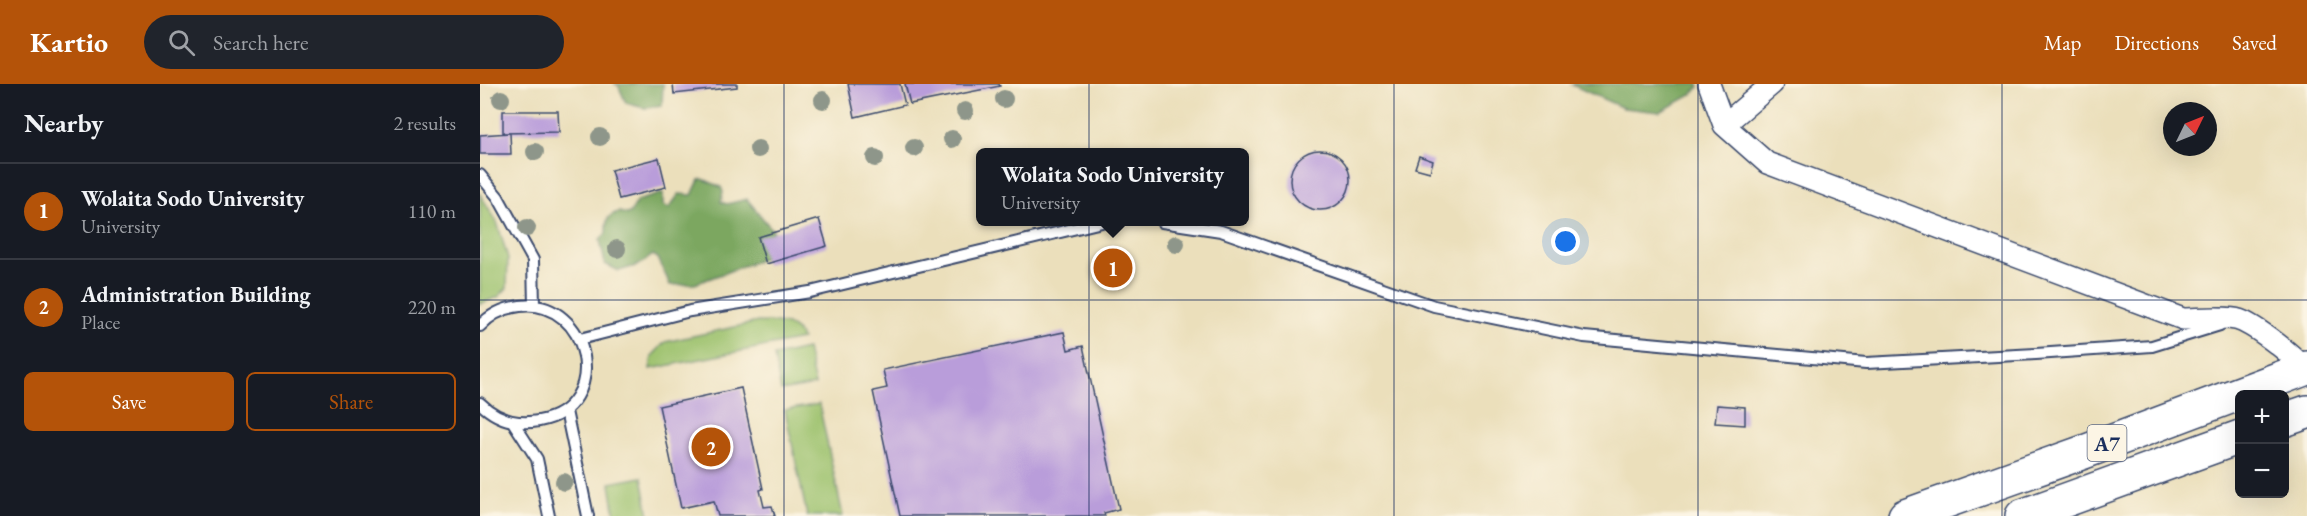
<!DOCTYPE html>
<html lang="en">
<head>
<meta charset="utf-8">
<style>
	body { margin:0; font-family:"EB Garamond",serif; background:#20242c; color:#f1f3f6 }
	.controls { position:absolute; right:18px; bottom:18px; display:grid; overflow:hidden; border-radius:9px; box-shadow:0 6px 24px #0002 }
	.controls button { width:54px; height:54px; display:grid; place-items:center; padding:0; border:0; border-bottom:2px solid #363941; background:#171b24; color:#f1f3f6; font:30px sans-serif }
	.compass { position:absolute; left:1683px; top:18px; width:54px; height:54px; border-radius:50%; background:#171b24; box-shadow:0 6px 24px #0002; rotate:47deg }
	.you { position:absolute; left:1086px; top:158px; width:21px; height:21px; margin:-15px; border:4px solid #fff; border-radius:50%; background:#1a73e8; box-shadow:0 0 0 9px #1a73e833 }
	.badge { display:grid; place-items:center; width:39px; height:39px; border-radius:50%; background:#b45309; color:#fff; font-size:20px; font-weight:700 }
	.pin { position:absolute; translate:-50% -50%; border:3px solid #fff; box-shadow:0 2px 6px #0006 }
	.popup { position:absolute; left:496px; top:64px; width:273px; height:78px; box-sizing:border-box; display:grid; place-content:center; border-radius:9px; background:#171b24; filter:drop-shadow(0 2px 4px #0005); font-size:20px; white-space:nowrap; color:#9ea1a6 }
	.popup b { font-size:22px; color:#f1f3f6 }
	.popup::after { content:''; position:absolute; left:50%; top:100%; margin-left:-12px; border:12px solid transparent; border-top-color:#171b24 }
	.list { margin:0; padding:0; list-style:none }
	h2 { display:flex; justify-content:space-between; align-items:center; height:78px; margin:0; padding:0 24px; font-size:26px }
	h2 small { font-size:20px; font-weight:400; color:#9ea1a6 }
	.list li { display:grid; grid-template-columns:39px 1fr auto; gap:18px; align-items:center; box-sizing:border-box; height:96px; padding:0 24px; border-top:2px solid #363941 }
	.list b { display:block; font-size:22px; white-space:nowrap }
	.list p { margin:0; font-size:20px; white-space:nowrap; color:#9ea1a6 }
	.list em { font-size:20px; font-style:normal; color:#9ea1a6 }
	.actions { display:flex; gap:12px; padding:18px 24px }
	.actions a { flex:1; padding:14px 0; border:2px solid #b45309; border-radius:9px; text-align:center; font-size:21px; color:#b45309 }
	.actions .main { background:#b45309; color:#fff }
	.icon { flex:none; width:33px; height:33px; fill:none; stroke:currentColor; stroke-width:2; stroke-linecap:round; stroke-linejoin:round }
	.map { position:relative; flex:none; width:1827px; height:432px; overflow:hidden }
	header { display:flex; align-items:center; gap:36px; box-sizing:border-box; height:84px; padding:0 30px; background:#b45309; color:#fff }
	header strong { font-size:28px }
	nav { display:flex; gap:33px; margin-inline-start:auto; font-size:21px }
	.search { width:420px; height:54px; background:#20242c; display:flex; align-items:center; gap:15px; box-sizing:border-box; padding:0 21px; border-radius:33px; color:#9ea1a6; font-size:22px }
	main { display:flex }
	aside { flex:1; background:#171b24 }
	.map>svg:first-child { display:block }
	.green { fill:#9bc16c; stroke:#5b7865; stroke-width:1.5 }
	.forest { fill:#7ca760; stroke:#4c6b5f; stroke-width:1.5 }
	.building { fill:#b99dda }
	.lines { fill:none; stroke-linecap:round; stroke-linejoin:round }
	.lane-casing { stroke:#3a496c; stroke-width:14 }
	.street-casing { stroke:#3a496c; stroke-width:24 }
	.highway-casing { stroke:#3a496c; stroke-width:36 }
	.lane { stroke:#fff; stroke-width:10 }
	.street { stroke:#fff; stroke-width:21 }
	.highway { stroke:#fff; stroke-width:33 }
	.tree { fill:#8e968a }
	.grid { fill:none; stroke:#1b2f5e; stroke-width:1.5; stroke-opacity:0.55 }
	.labels { text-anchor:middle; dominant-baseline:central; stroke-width:5; stroke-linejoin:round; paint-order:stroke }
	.shield { fill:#fcf5e5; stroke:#5e6a86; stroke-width:1.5 }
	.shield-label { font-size:21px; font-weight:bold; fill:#1b2f5e }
</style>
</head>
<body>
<header>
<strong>Kartio</strong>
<div class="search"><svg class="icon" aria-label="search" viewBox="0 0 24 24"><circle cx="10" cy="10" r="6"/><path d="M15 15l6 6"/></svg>Search here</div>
<nav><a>Map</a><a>Directions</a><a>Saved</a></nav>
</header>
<main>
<aside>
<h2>Nearby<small>2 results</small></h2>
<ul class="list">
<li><span class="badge">1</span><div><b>Wolaita Sodo University</b><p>University</p></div><em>110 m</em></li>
<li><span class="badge">2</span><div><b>Administration Building</b><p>Place</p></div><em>220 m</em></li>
</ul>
<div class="actions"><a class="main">Save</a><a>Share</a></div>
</aside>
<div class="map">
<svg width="1827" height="432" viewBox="0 0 1827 432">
	<rect width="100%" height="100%" fill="#fcf5e5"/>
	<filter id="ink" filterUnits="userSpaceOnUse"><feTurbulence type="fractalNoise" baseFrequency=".0167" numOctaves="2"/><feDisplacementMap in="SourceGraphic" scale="12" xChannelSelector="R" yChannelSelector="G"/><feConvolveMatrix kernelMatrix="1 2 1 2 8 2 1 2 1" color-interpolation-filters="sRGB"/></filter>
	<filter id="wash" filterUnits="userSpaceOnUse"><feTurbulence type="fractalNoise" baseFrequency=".008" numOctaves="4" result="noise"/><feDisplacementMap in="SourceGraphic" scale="24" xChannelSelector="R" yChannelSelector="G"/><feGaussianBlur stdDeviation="1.35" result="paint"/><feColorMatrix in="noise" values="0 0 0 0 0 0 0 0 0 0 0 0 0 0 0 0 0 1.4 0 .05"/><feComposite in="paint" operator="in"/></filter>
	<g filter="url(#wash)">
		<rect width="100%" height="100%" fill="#ebdfbb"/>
		<path class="green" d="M0,110l17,28 11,36 -1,30 -9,9 -18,7z
			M278,238c16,1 37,-1 44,17l-152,30 2,-13 13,-14z
			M327,265l8,36 -34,6 -7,-35z
			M339,320l24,112h-36l-22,-106z
			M162,393l7,39h-34l-5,-33z"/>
		<path class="forest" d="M134,0h49l-1,22 -18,2 -18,-5 -8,-18z
			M1090,0h129v3l-8,8 -31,17 -37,-4z
			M223,95l18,8 2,5 -2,10 6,2 20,-5 27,33 -4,24 -75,28 -25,1 -12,-27 -5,-3 -14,10 -20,6 -14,-7 -5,-24 6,-7c0,-11 0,-18 13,-21l8,2 4,-2 6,-11 26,-8v12l6,3 10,-14 13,1 7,-15z"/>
		<g id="blocks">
			<path class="building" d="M193,0h64v3l-63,7z
				M368,0h52l5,21 -50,12z
				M425,0h94l1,2 -90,18z
				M23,27h55l1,21 -56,1z
				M30,49l1,21h-31v-19z
				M810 96a30 30 0 1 1 60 0a30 30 0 1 1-60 0Z
				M939,72l14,5 -3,11 -15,-4z
				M179,74l7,29 -47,12 -8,-29z
				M339,135l8,27 -61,18 -8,-27z
				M584,248l4,18 15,-4 36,163 -15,4 1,3h-205l-27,-125 14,-3 -4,-18z
				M261,304l22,101 -3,1 4,17 8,-1 3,10h-57l-4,-15 -33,7 -22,-102z
				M1237,321l28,2v18l-30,-2z"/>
		</g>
	</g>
	<g filter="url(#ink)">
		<use href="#blocks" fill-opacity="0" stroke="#3a496c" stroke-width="1.5"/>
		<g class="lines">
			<defs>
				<path id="lane" d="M0,91l18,22 35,63 1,46
					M682,138l59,9 213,75 150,31 282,26 170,-9 116,-8 68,-21
					M0,242c11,-12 24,-18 40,-20 71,-8 93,102 19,115 -23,4 -42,-1 -59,-18
					M100,255l110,-28 120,-19 292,-70
					M86,327l22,105
					M33,338l24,37 12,57"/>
				<path id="street" d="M1229,0l15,41 43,38 416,156c13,0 45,-3 56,1 15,5 63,40 68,54
					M1244,41l48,-41"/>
				<path id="highway" d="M1804,336l23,-8
					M1425,432l179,-64 223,-84
					M1542,432l218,-79"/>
			</defs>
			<use href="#lane" class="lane-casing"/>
			<use href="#street" class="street-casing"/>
			<use href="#highway" class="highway-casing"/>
			<use href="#lane" class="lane"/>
			<use href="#street" class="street"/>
			<use href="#highway" class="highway"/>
		</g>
		<g class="tree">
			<circle cx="21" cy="15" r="9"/>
			<circle cx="524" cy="15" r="9"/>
			<circle cx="343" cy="16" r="9"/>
			<circle cx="485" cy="27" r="9"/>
			<circle cx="120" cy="53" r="9"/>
			<circle cx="472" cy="55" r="9"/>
			<circle cx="434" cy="64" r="9"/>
			<circle cx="278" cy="65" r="9"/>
			<circle cx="55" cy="68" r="9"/>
			<circle cx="395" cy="74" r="9"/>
			<circle cx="47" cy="144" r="9"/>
			<circle cx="696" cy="160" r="9"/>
			<circle cx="137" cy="165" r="9"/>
			<circle cx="84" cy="398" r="9"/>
		</g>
	</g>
	<path class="grid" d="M304,0v432M609,0v432M914,0v432M1218,0v432M1522,0v432M0,216h1827"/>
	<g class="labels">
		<rect class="shield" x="1607.5" y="341" width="39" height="36" rx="4.5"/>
		<g class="shield-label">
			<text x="1627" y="359">A7</text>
		</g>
	</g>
</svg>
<div class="controls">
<button>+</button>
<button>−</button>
</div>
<svg class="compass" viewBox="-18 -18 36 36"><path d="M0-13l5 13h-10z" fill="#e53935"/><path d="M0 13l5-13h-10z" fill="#9ea1a6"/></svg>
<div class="you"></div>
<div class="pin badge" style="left:633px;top:184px">1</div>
<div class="popup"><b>Wolaita Sodo University</b>University</div>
<div class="pin badge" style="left:231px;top:363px">2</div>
</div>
</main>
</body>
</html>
